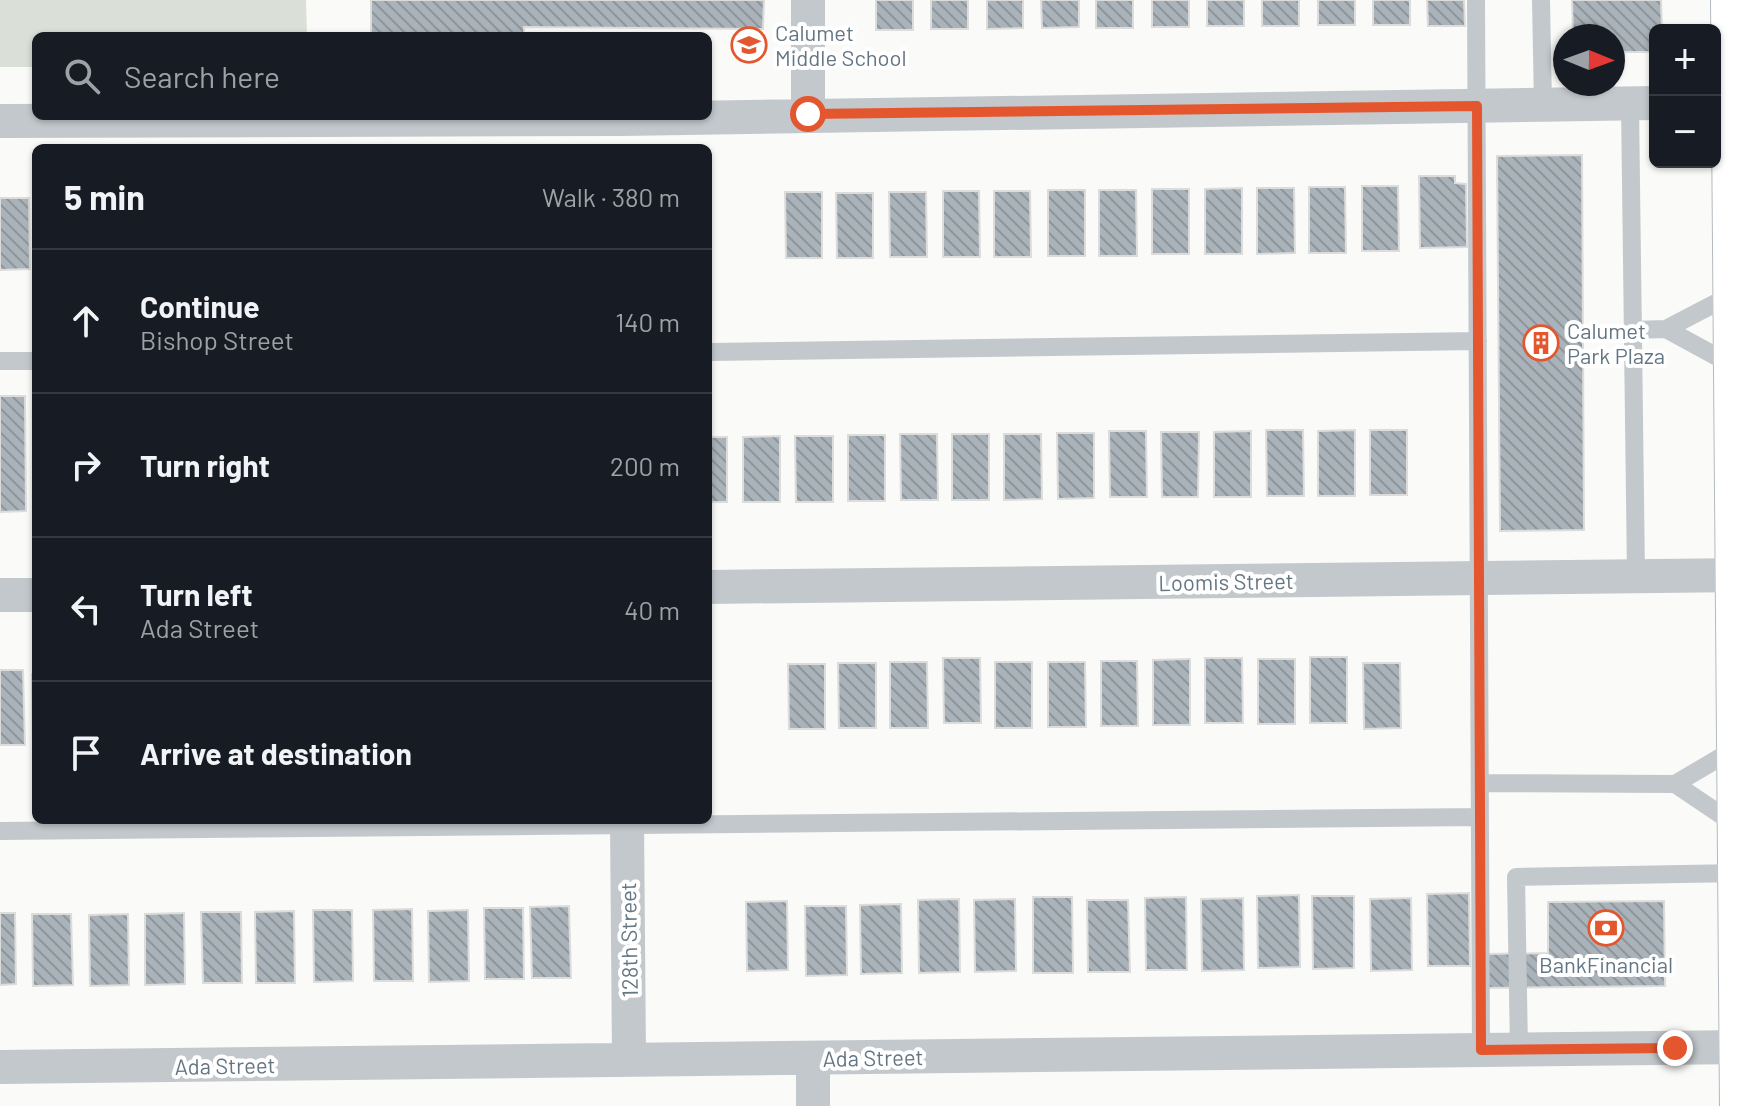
<!DOCTYPE html>
<html lang="en">
<head>
<meta charset="utf-8">
<style>
	body { margin:0; font-family:Barlow,sans-serif; background:#242831; color:#f1f3f6 }
	.controls { position:absolute; right:24px; top:24px; display:grid; overflow:hidden; border-radius:12px; box-shadow:0 2px 6px #0004 }
	.controls button { width:72px; height:72px; display:grid; place-items:center; padding:0; border:0; border-bottom:2px solid #363941; background:#171b24; color:#f1f3f6; font:40px sans-serif }
	.compass { position:absolute; left:1553px; top:24px; width:72px; height:72px; border-radius:50%; background:#171b24; box-shadow:0 2px 6px #0004; rotate:91deg }
	.stop { position:absolute; width:24px; height:24px; margin:-18px; border:6px solid #e4572e; border-radius:50%; background:#fff }
	.stop.end { background:#e4572e; border-color:#fff; box-shadow:0 2px 8px #0008 }
	.list { margin:0; padding:0; list-style:none }
	h2 { display:flex; justify-content:space-between; align-items:center; height:104px; margin:0; padding:0 32px; font-size:34px }
	h2 small { font-size:26px; font-weight:400; color:#9ea1a6 }
	.list li { display:grid; grid-template-columns:52px 1fr auto; gap:24px; align-items:center; box-sizing:border-box; height:144px; padding:0 32px; border-top:2px solid #363941 }
	.list b { display:block; font-size:30px; white-space:nowrap }
	.list p { margin:0; font-size:26px; white-space:nowrap; color:#9ea1a6 }
	.list em { font-size:26px; font-style:normal; color:#9ea1a6 }
	.icon { flex:none; width:44px; height:44px; fill:none; stroke:currentColor; stroke-width:2; stroke-linecap:round; stroke-linejoin:round }
	.map { position:relative; flex:none; width:1745px; height:1106px; overflow:hidden }
	.search { position:absolute; background:#171b24; box-shadow:0 2px 6px #0004; left:32px; top:32px; width:680px; height:88px; display:flex; align-items:center; gap:20px; box-sizing:border-box; padding:0 28px; border-radius:12px; color:#9ea1a6; font-size:30px }
	.panel { position:absolute; background:#171b24; box-shadow:0 2px 6px #0004; left:32px; top:144px; width:680px; height:680px; border-radius:12px }
	.map>svg:first-child { display:block }
	.green { fill:#dadfd7 }
	.building { fill:url(#building-back-hatch); stroke:#dcdcda; stroke-width:2 }
	.lines { fill:none; stroke-linecap:round; stroke-linejoin:round }
	.secondary-casing { stroke:#b3babf; stroke-width:46 }
	.service { stroke:#c3c8cc; stroke-width:18 }
	.minor { stroke:#c3c8cc; stroke-width:34 }
	.secondary { stroke:#fff; stroke-width:44 }
	.route { stroke:#e4572e; stroke-width:10 }
	.labels { text-anchor:middle; dominant-baseline:central; stroke-width:8; stroke-linejoin:round; paint-order:stroke }
	.poi-label { font-size:22px; fill:#657683; stroke:#fff; text-anchor:start }
	.street-label { font-size:22px; fill:#657683; stroke:#fff }
</style>
</head>
<body>
<div class="map">
<svg width="1745" height="1106" viewBox="0 0 1745 1106">
	<defs>
		<pattern id="building-back-hatch" width="6" height="6" patternUnits="userSpaceOnUse" patternTransform="scale(2)"><rect width="6" height="6" fill="#aab3b9"/><path d="M-1 5l2 2M0 0l6 6M5-1l2 2" fill="none" stroke="#8e969c"/></pattern>
	</defs>
	<rect width="100%" height="100%" fill="#fafaf8"/>
	<path class="green" d="M0,0h306l1,36h-271v31h-36z"/>
	<path class="building" d="M371,0h393l-1,29 -239,-2v9h-153z
		M876,0h37v30h-37z
		M931,0h37v29h-37z
		M987,0h36v28l-36,1z
		M1041,0h38v27l-37,1z
		M1096,0h37v28h-37z
		M1152,0h37v27h-37z
		M1207,0h37v26h-37z
		M1262,0h37v26h-37z
		M1318,0h37v25h-37z
		M1373,0h37v25h-37z
		M1427,0h37l1,26h-37z
		M1572,0h89l1,30h-7v22h-42v-16h-40z
		M1582,155l2,375 -84,1 -3,-375z
		M1419,176h36v7l11,1 1,63 -47,1z
		M1362,186h36l1,65h-37z
		M1309,187h36l1,66h-37z
		M1242,188v66h-37v-65z
		M1257,188h37l1,65 -38,1z
		M1152,189h37v65h-37z
		M1048,190h37v66h-37z
		M1099,190h37l1,66h-38z
		M943,191h36l1,66h-37z
		M994,191h36l1,66h-37z
		M785,192h37v66h-36z
		M889,192h37l1,65h-37z
		M836,193h37v65h-36z
		M0,198h29l1,71 -30,1z
		M0,396h25l1,115 -26,1z
		M1266,430h37l1,66h-37z
		M1355,430v66h-37v-65z
		M1370,430h37v65h-37z
		M1109,431h37l1,66h-37z
		M1251,431v66h-37v-65z
		M1161,432h38l-1,65h-36z
		M1057,433h37v65l-36,1z
		M900,434h37l1,66h-37z
		M952,434h37v66h-37z
		M1004,434h37l1,65 -38,1z
		M848,435h37v66h-37z
		M780,436v66h-37v-65z
		M795,436h38v66h-37z
		M708,437h19v65h-19z
		M1310,657h37v66h-37z
		M943,658h37l1,65h-37z
		M1205,658h37l1,65h-38z
		M1190,659v66h-37v-65z
		M1258,659h37v65h-37z
		M1101,661h36l1,65h-37z
		M890,662h37l1,66h-38z
		M995,662h37v66h-37z
		M1048,662h37l1,65h-38z
		M838,663h38v65h-37z
		M1363,663h37l1,65 -37,1z
		M788,664h37v65h-36z
		M0,670h23l2,75h-25z
		M32,674h4v71h-3z
		M1469,893l1,73h-42l-1,-72z
		M1299,895l1,72 -42,1 -1,-72z
		M1312,896h42v72l-41,1z
		M1033,897h39l1,76h-40z
		M1186,897l1,73h-41l-1,-72z
		M1243,898l1,72 -42,1 -1,-72z
		M1411,898l1,72 -41,1 -1,-72z
		M959,899l1,73 -41,1 -1,-73z
		M1015,899l1,72 -41,1 -1,-72z
		M1087,900h41l2,72h-42z
		M787,901l1,69 -41,1 -1,-69z
		M1664,901l1,85 -177,2v-34l60,-1v-51z
		M901,904l1,69 -41,1 -1,-69z
		M569,906l2,72h-39l-2,-71z
		M805,906h41l1,69 -41,1z
		M484,908h39l1,71h-39z
		M412,909l1,72h-39l-1,-71z
		M313,910h39l1,71 -39,1z
		M468,910l1,71 -40,1 -1,-71z
		M294,911l1,72h-39l-1,-71z
		M201,912h40l1,71h-39z
		M0,913h15l1,71 -16,1z
		M184,913l1,71 -40,1v-71z
		M32,914h39l2,71 -40,1z
		M128,914l1,71 -39,1 -1,-71z"/>
	<g class="lines">
		<defs>
			<path id="secondary" d="M1733,0l9,1106"/>
		</defs>
		<use href="#secondary" class="secondary-casing"/>
		<path class="service" d="M1476,0l5,1050
			M1541,0l2,105
			M1630,104l6,472
			M1666,329l68,37
			M1633,330l33,-1 67,-35
			M708,352l770,-11
			M0,361h36
			M1480,783l195,1 61,-36
			M1675,784l61,41
			M0,831l1480,-14
			M1519,1050l-3,-173 224,-4"/>
		<path class="minor" d="M808,0v114
			M0,121l621,-2 1034,-16
			M708,587l1037,-12
			M0,595h36
			M627,820l2,240
			M0,1067l1745,-20
			M813,1106v-48"/>
		<use href="#secondary" class="secondary"/>
	</g>
	<g class="lines">
		<path class="route" d="M808,114l669,-8 4,944 194,-2"/>
	</g>
	<defs>
		<symbol id="school-ring" viewBox="-11 -11 22 22"><circle r="9.5" fill="#fff" stroke="#e4572e" stroke-width="1.5"/><path d="M0-5L7-2L0 1L-7-2ZM-4 1L0 2.5L4 1V4Q0 6-4 4Z" fill="#e4572e"/></symbol>
		<symbol id="building-ring" viewBox="-11 -11 22 22"><circle r="9.5" fill="#fff" stroke="#e4572e" stroke-width="1.5"/><path d="M-4-6H4V6H1V3H-1V6H-4ZM-2.5-4.3h1.7v1.8h-1.7ZM.8-4.3h1.7v1.8H.8ZM-2.5-1h1.7V.8h-1.7ZM.8-1h1.7V.8H.8Z" fill="#e4572e"/></symbol>
		<symbol id="bank-ring" viewBox="-11 -11 22 22"><circle r="9.5" fill="#fff" stroke="#e4572e" stroke-width="1.5"/><path d="M-6-4H6V4H-6ZM0-2.3a2.3 2.3 0 1 0 0 4.6a2.3 2.3 0 1 0 0-4.6Z" fill="#e4572e"/></symbol>
	</defs>
	<g fill-rule="evenodd">
		<use href="#school-ring" x="729" y="25" width="40" height="40"/>
		<use href="#building-ring" x="1521" y="323" width="40" height="40"/>
		<use href="#bank-ring" x="1586" y="908" width="40" height="40"/>
	</g>
	<g class="labels">
		<g class="poi-label">
			<text x="775" y="32">Calumet<tspan x="775" dy="25">Middle School</tspan></text>
			<text x="1567" y="330">Calumet<tspan x="1567" dy="25">Park Plaza</tspan></text>
			<text x="1606" y="964" text-anchor="middle">BankFinancial</text>
		</g>
		<g class="street-label">
			<text transform="translate(1226 581) rotate(-1)">Loomis Street</text>
			<text transform="translate(628 940) rotate(-91)">128th Street</text>
			<text transform="translate(873 1057) rotate(-1)">Ada Street</text>
			<text transform="translate(225 1065) rotate(-1)">Ada Street</text>
		</g>
	</g>
</svg>
<div class="controls">
<button>+</button>
<button>−</button>
</div>
<svg class="compass" viewBox="-18 -18 36 36"><path d="M0-13l5 13h-10z" fill="#e53935"/><path d="M0 13l5-13h-10z" fill="#9ea1a6"/></svg>
<div class="stop" style="left:808px;top:114px"></div>
<div class="stop end" style="left:1675px;top:1048px"></div>
<div class="search"><svg class="icon" aria-label="search" viewBox="0 0 24 24"><circle cx="10" cy="10" r="6"/><path d="M15 15l6 6"/></svg>Search here</div>
<section class="panel">
<h2>5 min<small>Walk · 380 m</small></h2>
<ul class="list">
<li><svg class="icon" aria-label="ahead" viewBox="0 0 24 24"><path d="M12 20V5M6 11l6-6 6 6"/></svg><div><b>Continue</b><p>Bishop Street</p></div><em>140 m</em></li>
<li><svg class="icon" aria-label="right" viewBox="0 0 24 24"><path d="M7 20v-9h11M14 6l5 5-5 5"/></svg><div><b>Turn right</b></div><em>200 m</em></li>
<li><svg class="icon" aria-label="left" viewBox="0 0 24 24"><path d="M17 20v-9H6M10 6l-5 5 5 5"/></svg><div><b>Turn left</b><p>Ada Street</p></div><em>40 m</em></li>
<li><svg class="icon" aria-label="arrive" viewBox="0 0 24 24"><path d="M6 21V4h12l-3 4 3 4H6"/></svg><div><b>Arrive at destination</b></div></li>
</ul>
</section>
</div>
</body>
</html>
